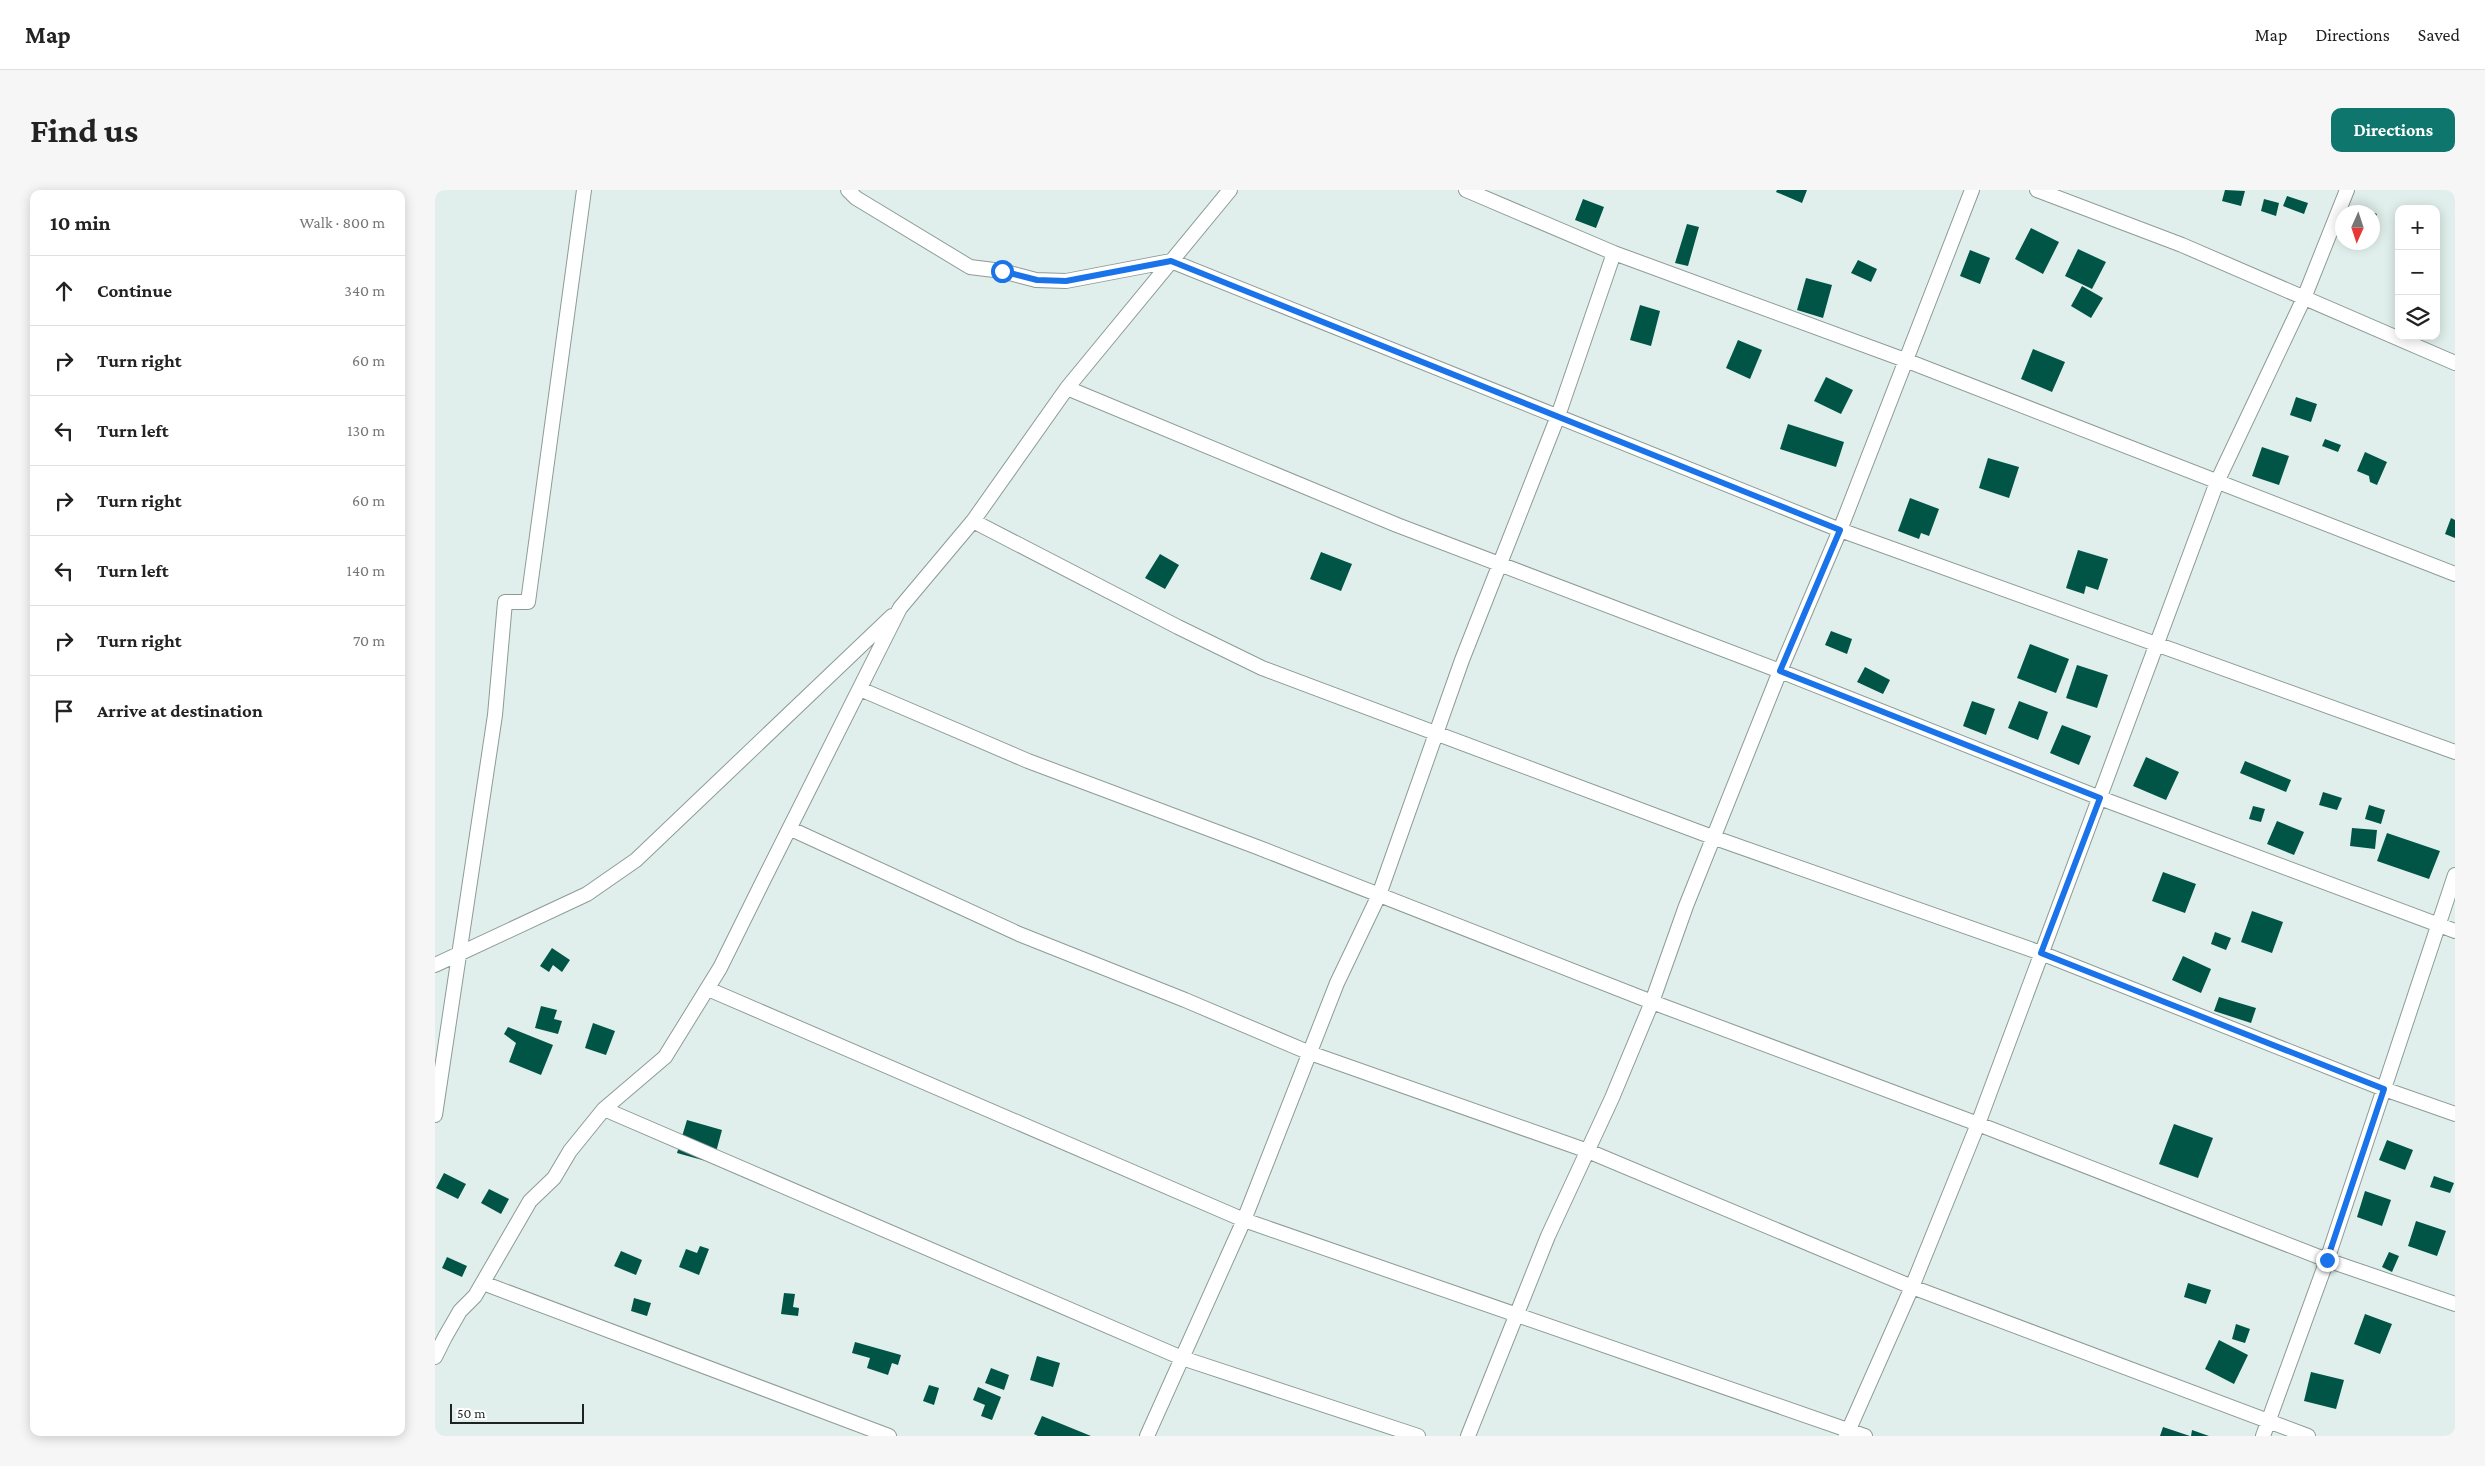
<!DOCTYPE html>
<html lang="en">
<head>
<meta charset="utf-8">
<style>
	body { margin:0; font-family:"Crimson Pro",serif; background:#f6f6f6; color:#222 }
	.controls { position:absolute; right:15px; top:15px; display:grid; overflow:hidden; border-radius:10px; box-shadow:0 2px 12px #0003 }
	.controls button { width:45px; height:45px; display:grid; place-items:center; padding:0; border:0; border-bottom:1px solid #e0e0e0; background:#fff; color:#222; font:25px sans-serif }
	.compass { position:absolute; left:1900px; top:15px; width:45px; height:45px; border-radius:50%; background:#fff; box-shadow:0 2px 12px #0003; rotate:183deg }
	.scale { position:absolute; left:15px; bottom:12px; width:134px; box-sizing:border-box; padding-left:5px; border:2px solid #1d2321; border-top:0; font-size:14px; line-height:18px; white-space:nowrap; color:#1d2321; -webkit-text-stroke:4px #fff; paint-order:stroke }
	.stop { position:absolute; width:15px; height:15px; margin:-11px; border:4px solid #1a73e8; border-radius:50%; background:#fff }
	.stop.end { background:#1a73e8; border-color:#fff; box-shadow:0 1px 5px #0008 }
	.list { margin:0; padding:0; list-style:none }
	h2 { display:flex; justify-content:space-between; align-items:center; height:65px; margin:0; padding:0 20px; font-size:21px }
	h2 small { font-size:16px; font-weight:400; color:#767676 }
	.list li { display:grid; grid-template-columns:32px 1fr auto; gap:15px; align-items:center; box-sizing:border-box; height:70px; padding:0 20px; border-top:1px solid #e0e0e0 }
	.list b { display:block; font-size:19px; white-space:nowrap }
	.list em { font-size:16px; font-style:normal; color:#767676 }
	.icon { flex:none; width:28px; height:28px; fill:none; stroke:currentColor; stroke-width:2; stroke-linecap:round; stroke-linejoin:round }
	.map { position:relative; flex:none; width:2020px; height:1246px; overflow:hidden; border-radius:10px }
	header { display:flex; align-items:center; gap:30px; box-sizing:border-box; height:70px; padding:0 25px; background:#fff; border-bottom:1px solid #e0e0e0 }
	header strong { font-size:24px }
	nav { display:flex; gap:28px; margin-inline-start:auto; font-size:18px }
	.intro { display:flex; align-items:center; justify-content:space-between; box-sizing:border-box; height:120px; padding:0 30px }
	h1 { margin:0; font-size:35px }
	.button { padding:12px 22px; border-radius:10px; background:#0f766e; color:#fff; font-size:18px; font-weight:700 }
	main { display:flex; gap:30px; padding:0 30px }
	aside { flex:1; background:#fff; border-radius:10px; box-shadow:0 2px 12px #0003 }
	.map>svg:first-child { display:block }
	.building { fill:#005547 }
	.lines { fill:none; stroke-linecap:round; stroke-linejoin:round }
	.minor-casing { stroke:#8d9b97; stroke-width:16 }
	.minor { stroke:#fff; stroke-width:14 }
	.route { stroke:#1a73e8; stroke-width:6 }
</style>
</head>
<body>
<header>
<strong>Map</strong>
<nav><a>Map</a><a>Directions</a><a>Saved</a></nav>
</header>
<div class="intro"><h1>Find us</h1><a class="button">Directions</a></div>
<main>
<aside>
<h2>10 min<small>Walk · 800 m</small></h2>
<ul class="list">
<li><svg class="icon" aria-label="ahead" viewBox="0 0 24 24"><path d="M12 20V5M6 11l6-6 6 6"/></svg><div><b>Continue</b></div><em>340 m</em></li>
<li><svg class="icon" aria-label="right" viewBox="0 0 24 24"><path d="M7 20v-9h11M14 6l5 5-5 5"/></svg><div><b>Turn right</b></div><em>60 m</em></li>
<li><svg class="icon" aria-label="left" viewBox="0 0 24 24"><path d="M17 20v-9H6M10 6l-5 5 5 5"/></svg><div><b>Turn left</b></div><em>130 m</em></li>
<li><svg class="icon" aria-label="right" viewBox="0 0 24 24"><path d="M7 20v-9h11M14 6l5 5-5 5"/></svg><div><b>Turn right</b></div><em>60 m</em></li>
<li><svg class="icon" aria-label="left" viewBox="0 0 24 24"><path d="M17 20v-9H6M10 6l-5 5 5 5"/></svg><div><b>Turn left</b></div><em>140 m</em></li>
<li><svg class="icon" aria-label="right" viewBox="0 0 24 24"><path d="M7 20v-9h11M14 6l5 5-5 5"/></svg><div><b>Turn right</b></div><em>70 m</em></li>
<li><svg class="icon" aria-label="arrive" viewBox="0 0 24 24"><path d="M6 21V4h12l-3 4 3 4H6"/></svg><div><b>Arrive at destination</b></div></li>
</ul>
</aside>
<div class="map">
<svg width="2020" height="1246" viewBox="0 0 2020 1246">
	<rect width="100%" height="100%" fill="#e0efeb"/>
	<path class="building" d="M1342,0h30l-5,13 -26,-11z
		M1790,0l20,1 -4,15 -19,-5z
		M1852,6l21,7 -4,11 -21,-8z
		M1148,9l21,8 -8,21 -21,-8z
		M1829,9l15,4 -3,13 -15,-5z
		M1920,15l22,9 -4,11v-13h-21z
		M1252,34l12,3 -11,39 -13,-3z
		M1596,38l28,14 -16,32 -28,-15z
		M1643,59l28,13 -14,27 -27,-13z
		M1535,60l20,8 -10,26 -20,-8z
		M1423,70l19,9 -6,13 -20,-9z
		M1371,88l26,7 -9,33 -26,-8z
		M1647,96l21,12 -12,20 -20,-12z
		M1205,115l20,6 -9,35 -21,-6z
		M1303,150l24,10 -12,29 -24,-11z
		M1598,159l32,13 -13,30 -31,-13z
		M1391,187l27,13 -12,24 -27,-13z
		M1861,207l21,7 -6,18 -21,-7z
		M1353,234l56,18 -8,25 -56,-18z
		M1890,249l16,6 -3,7 -16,-6z
		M1827,257l27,9 -10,29 -27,-9z
		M1930,262l22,10 -10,23 -7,-3 -1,-6 -12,-5z
		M1553,268l31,9 -10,31 -30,-10z
		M1475,308l29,11 -10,27 -8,-3 -2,6 -21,-8z
		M2016,328l4,2v18l-10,-4z
		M1643,360l30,9 -10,31 -12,-4 -2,8 -18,-6z
		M886,362l31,12 -11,27 -31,-12z
		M725,364l19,11 -14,24 -20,-11z
		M1396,441l21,8 -5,15 -22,-9z
		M1595,454l39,15 -13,34 -39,-15z
		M1642,475l31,10 -11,33 -31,-10z
		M1430,477l25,13 -7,14 -26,-12z
		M1537,511l23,8 -9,26 -23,-9z
		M1584,511l29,11 -10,28 -30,-12z
		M1627,535l29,11 -12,29 -29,-12z
		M1711,567l33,15 -13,28 -33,-14z
		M1810,571l46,19 -5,12 -46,-19z
		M1888,602l19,6 -5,12 -18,-5z
		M1934,615l16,5 -4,14 -16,-5z
		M1818,616l12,3 -4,13 -12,-3z
		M1842,631l27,11 -10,23 -27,-11z
		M1917,638l25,2 -2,19 -25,-3z
		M1952,643l53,18 -11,28 -52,-18z
		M1728,682l33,12 -11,29 -33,-12z
		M1817,721l31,11 -11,31 -31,-11z
		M1780,742l16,6 -5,12 -15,-6z
		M117,758l18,12 -8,12 -9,-7 -4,7 -9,-6z
		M1748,766l28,13 -10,24 -29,-13z
		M1784,807l37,11 -5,15 -37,-12z
		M106,816l16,4 -3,9 8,2 -4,13 -23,-6z
		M158,833l22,8 -9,24 -21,-7z
		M73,837l45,18 -12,30 -32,-13 7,-19 -12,-9z
		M252,930l35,10 -9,33 -36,-10z
		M1739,934l39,14 -15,40 -39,-14z
		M1952,950l26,10 -8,20 -26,-10z
		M9,983l22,11 -8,15 -22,-11z
		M1999,986l20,7 -4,10 -20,-6z
		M54,999l20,10 -8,15 -20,-11z
		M1930,1001l26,9 -9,26 -25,-9z
		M1981,1031l30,10 -9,25 -29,-10z
		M265,1056l9,3 -10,26 -20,-8 7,-18 11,4z
		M186,1061l21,9 -6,15 -22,-9z
		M1954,1062l10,4 -7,16 -10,-5z
		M12,1067l20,9 -5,11 -20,-9z
		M1753,1093l23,7 -5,14 -22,-7z
		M349,1103l11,1 -2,13 6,1 -1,8 -17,-2z
		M199,1108l17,5 -4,13 -16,-5z
		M1930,1124l27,10 -12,30 -26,-10z
		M1801,1134l14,5 -5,14 -13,-4z
		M1784,1150l29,15 -14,29 -29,-15z
		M420,1152l46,13 -3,10 -6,-2 -4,12 -21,-7 3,-10 -18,-5z
		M602,1166l23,7 -7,24 -23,-7z
		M556,1178l18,7 -5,15 -19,-7z
		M1876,1182l33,8 -8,29 -32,-8z
		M494,1195l10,3 -5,17 -11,-4z
		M543,1197l23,10 -9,23 -11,-4 4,-11 -12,-5z
		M607,1226l49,20h-53l-4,-2z
		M1728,1237l27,9h-30z
		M1757,1240l17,6h-18z"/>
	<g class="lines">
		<defs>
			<path id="minor" d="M413,0l8,8 114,69 32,4 34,9 30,1 105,-20 669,269 615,222
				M1031,0l148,63 291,107 550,214
				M1602,0l145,55 273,118
				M632,198l330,137 383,146 320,127 355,133
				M538,331l205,106 84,41 453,170 326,115 343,136 71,25
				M425,499l168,72 229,86 395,155 326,122 349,136 128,44
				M356,639l228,105 166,66 125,53 278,98 324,136 396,149
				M0,775l152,-71 49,-34 256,-244
				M273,799l536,231 621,216
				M169,919l578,249 236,78
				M0,925l60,-400 10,-113h23l56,-412
				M48,1093l406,153
				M0,1167l10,-20 15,-26 15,-15 55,-95 24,-23 16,-27 34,-42 61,-52 55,-89 43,-87 137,-273 73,-87 94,-133 163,-198
				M712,1246l97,-216 93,-237 42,-88 83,-235 96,-244 56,-163
				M1033,1246l80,-200 64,-138 40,-96 34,-96 94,-235 60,-141 132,-340
				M1411,1246l66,-149 66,-163 239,-642 87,-184 43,-108
				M1828,1246l64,-176 128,-385"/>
		</defs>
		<use href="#minor" class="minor-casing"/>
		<use href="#minor" class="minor"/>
	</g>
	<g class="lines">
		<path class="route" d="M567,81l35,9 29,1 105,-20 669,269 -60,141 320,127 -59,155 343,136 -57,171"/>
	</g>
</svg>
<div class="controls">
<button>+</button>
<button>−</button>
<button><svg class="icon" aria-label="layers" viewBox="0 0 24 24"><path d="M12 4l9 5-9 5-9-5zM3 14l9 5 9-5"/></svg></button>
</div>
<svg class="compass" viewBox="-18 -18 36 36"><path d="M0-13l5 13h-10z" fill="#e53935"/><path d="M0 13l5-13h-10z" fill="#767676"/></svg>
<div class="scale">50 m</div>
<div class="stop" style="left:567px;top:81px"></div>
<div class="stop end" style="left:1892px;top:1070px"></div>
</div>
</main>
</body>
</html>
